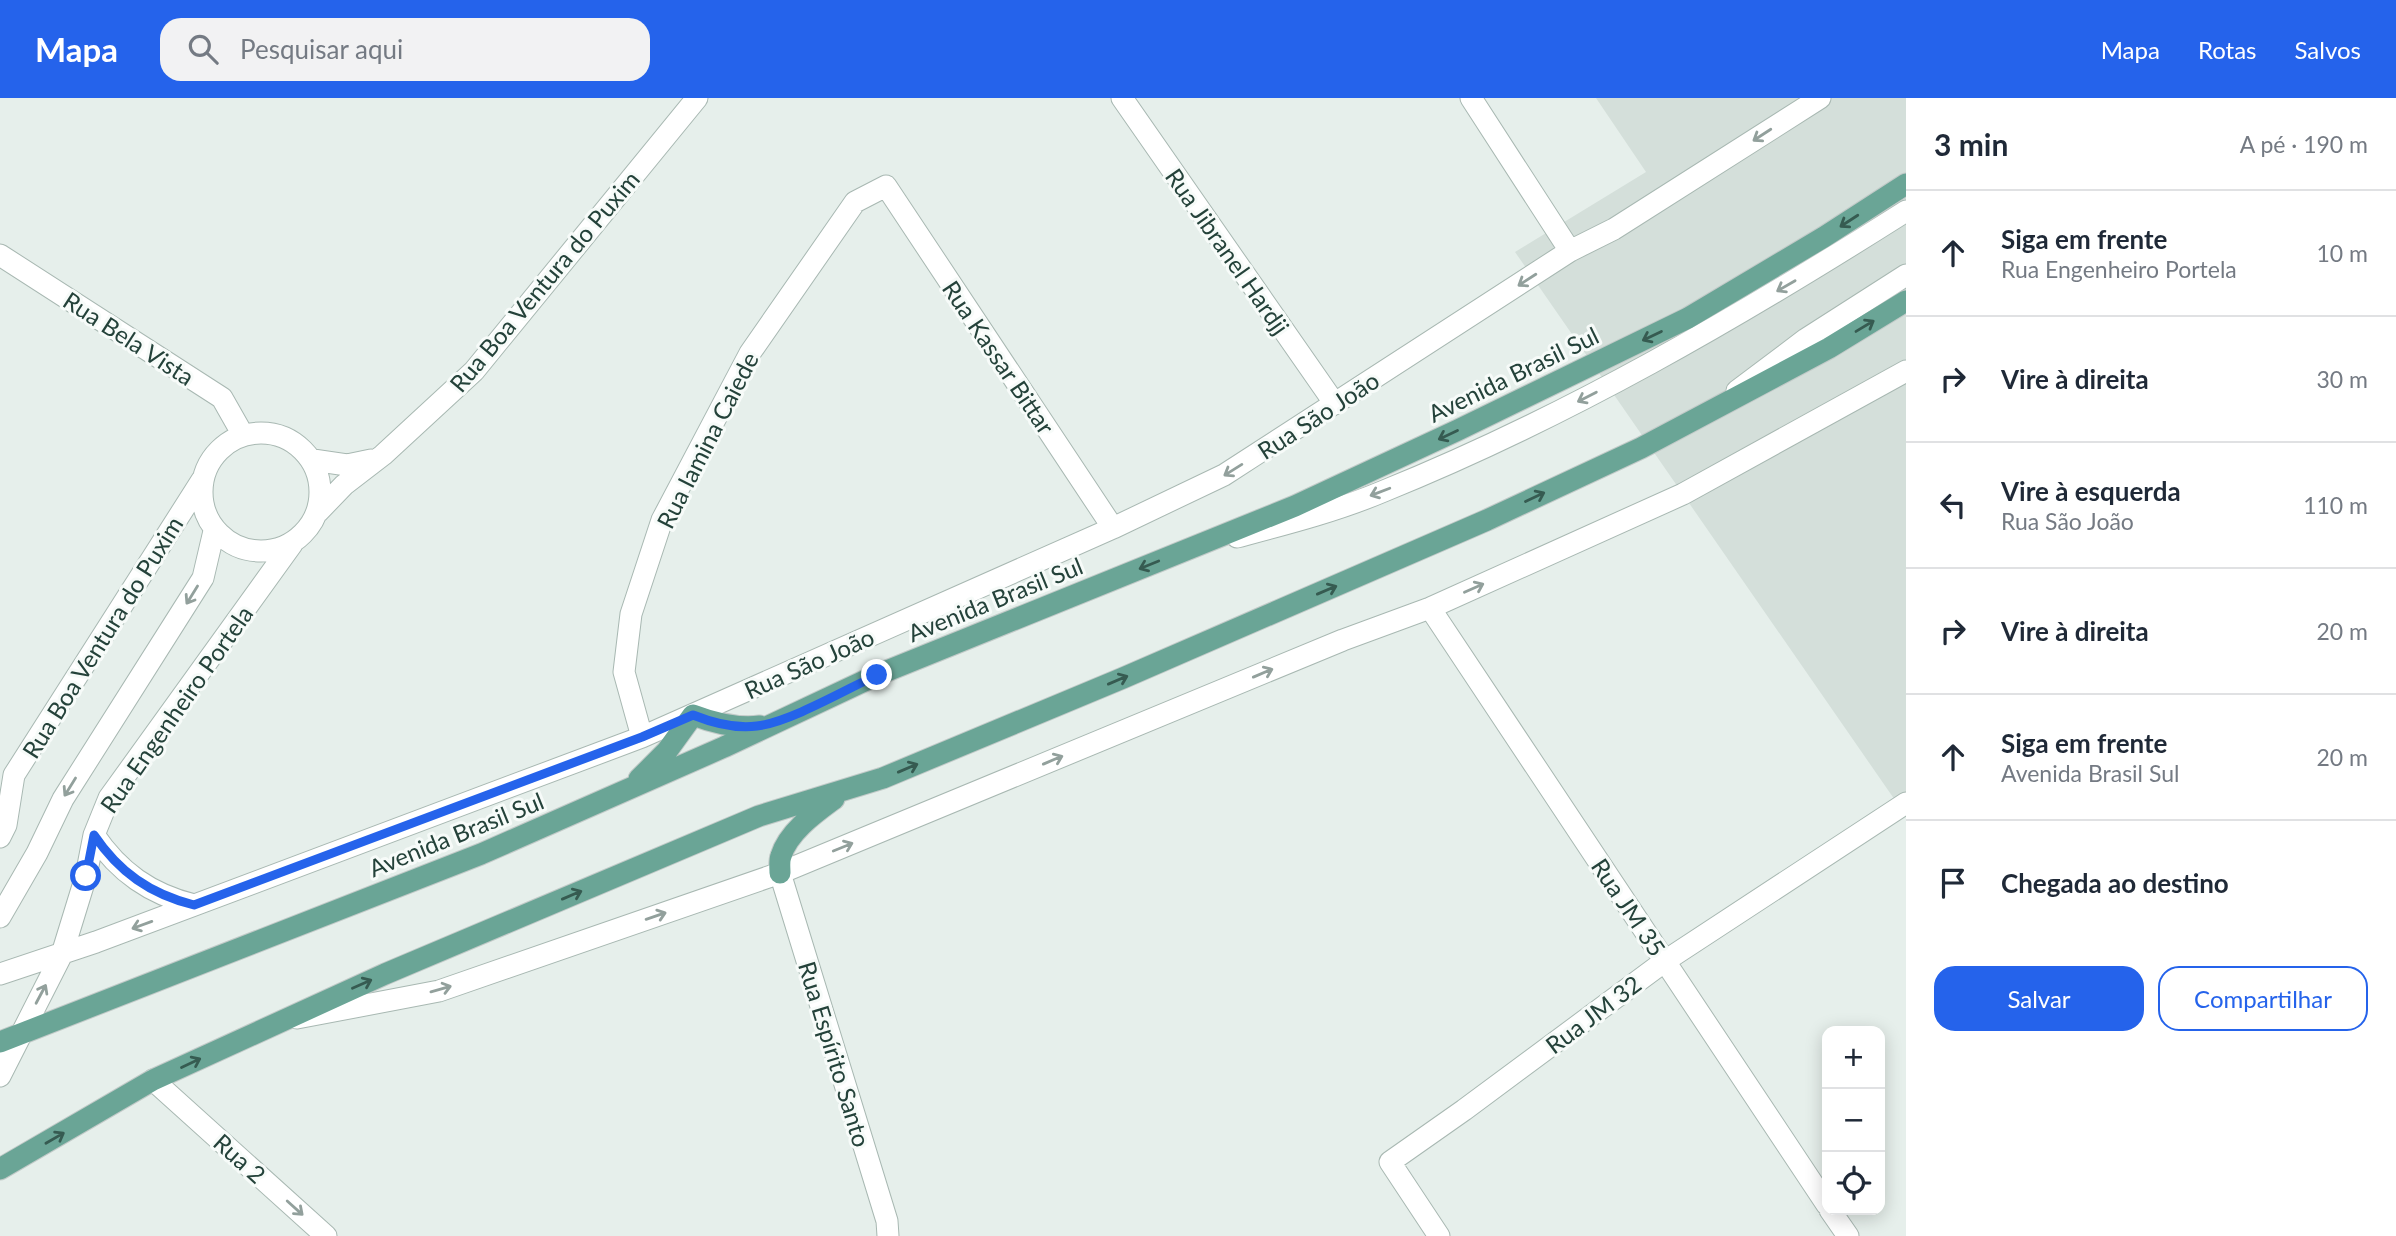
<!DOCTYPE html>
<html lang="pt">
<head>
<meta charset="utf-8">
<style>
	body { margin:0; font-family:Lato,sans-serif; background:#f2f2f3; color:#1f2937 }
	.controls { position:absolute; right:21px; bottom:21px; display:grid; overflow:hidden; border-radius:14px; box-shadow:0 4px 18px #0003 }
	.controls button { width:63px; height:63px; display:grid; place-items:center; padding:0; border:0; border-bottom:2px solid #e0e1e3; background:#fff; color:#1f2937; font:35px sans-serif }
	.stop { position:absolute; width:21px; height:21px; margin:-16px; border:5px solid #2563eb; border-radius:50%; background:#fff }
	.stop.end { background:#2563eb; border-color:#fff; box-shadow:0 2px 7px #0008 }
	.list { margin:0; padding:0; list-style:none }
	h2 { display:flex; justify-content:space-between; align-items:center; height:91px; margin:0; padding:0 28px; font-size:30px }
	h2 small { font-size:23px; font-weight:400; color:#747a83 }
	.list li { display:grid; grid-template-columns:46px 1fr auto; gap:21px; align-items:center; box-sizing:border-box; height:126px; padding:0 28px; border-top:2px solid #e0e1e3 }
	.list b { display:block; font-size:26px; white-space:nowrap }
	.list p { margin:0; font-size:23px; white-space:nowrap; color:#747a83 }
	.list em { font-size:23px; font-style:normal; color:#747a83 }
	.actions { display:flex; gap:14px; padding:21px 28px }
	.actions a { flex:1; padding:16px 0; border:2px solid #2563eb; border-radius:21px; text-align:center; font-size:24px; color:#2563eb }
	.actions .main { background:#2563eb; color:#fff }
	.icon { flex:none; width:38px; height:38px; fill:none; stroke:currentColor; stroke-width:2; stroke-linecap:round; stroke-linejoin:round }
	.map { position:relative; flex:none; width:1906px; height:1138px; overflow:hidden }
	header { display:flex; align-items:center; gap:42px; box-sizing:border-box; height:98px; padding:0 35px; background:#2563eb; color:#fff }
	header strong { font-size:33px }
	nav { display:flex; gap:38px; margin-inline-start:auto; font-size:24px }
	.search { width:490px; height:63px; background:#f2f2f3; display:flex; align-items:center; gap:18px; box-sizing:border-box; padding:0 24px; border-radius:21px; color:#747a83; font-size:26px }
	main { display:flex }
	aside { flex:1; background:#fff }
	.map>svg:first-child { display:block }
	.built { fill:#d4dfda }
	.lines { fill:none; stroke-linecap:round; stroke-linejoin:round }
	.minor-casing { stroke:#a8b8b2; stroke-width:23 }
	.major-casing { stroke:#c2cac8; stroke-width:23 }
	.minor { stroke:#fff; stroke-width:21 }
	.major { stroke:#6aa596; stroke-width:21 }
	.oneway { stroke:#92a09c }
	.oneway2 { stroke:#365b51 }
	.route { stroke:#2563eb; stroke-width:9 }
	.labels { text-anchor:middle; dominant-baseline:central; stroke-width:6; stroke-linejoin:round; paint-order:stroke }
	.street-label { font-size:24px; fill:#24423a; stroke:#f7fbf9 }
</style>
</head>
<body>
<header>
<strong>Mapa</strong>
<div class="search"><svg class="icon" aria-label="search" viewBox="0 0 24 24"><circle cx="10" cy="10" r="6"/><path d="M15 15l6 6"/></svg>Pesquisar aqui</div>
<nav><a>Mapa</a><a>Rotas</a><a>Salvos</a></nav>
</header>
<main>
<div class="map">
<svg width="1906" height="1138" viewBox="0 0 1906 1138">
	<rect width="100%" height="100%" fill="#e6efeb"/>
	<path class="built" d="M1596,0h310v718l-391,-564 131,-80z"/>
	<g class="lines">
		<defs>
			<path id="minor" d="M1122,0l213,306
				M1471,0l99,153
				M0,157l222,143 21,37
				M1737,293l69,-52 100,-64
				M202 394a59 59 0 1 1 118 0a59 59 0 1 1-118 0Z
				M313,362l34,5 24,-5
				M318,414l26,-27 39,-30 91,-84 223,-273
				M1237,439c49,-13 100,-26 147,-46 183,-74 355,-174 522,-280
				M1430,510l397,597
				M642,639l-18,-65 7,-58 31,-94 88,-167 105,-151 31,-16 227,342
				M94,737c25,37 56,59 100,70
				M0,739l6,-12 8,-50 188,-295
				M780,775l107,348 1,15
				M0,819l37,-64 26,-54 140,-221 11,-47
				M0,876l96,-32 546,-205 471,-209 111,-53 346,-224 44,-22 206,-131
				M297,920l142,-27 341,-118 563,-233 87,-32 253,-114 223,-123
				M0,978l62,-122 24,-78 8,-41 15,-37 183,-254
				M153,982l173,156
				M1830,1112l18,26
				M1439,1138l-49,-74 74,-52 201,-149 241,-158"/>
			<path id="major" d="M639,681l28,-28 26,-36c21,8 43,14 67,11
				M780,775c0,-5 -1,-12 1,-17 7,-24 34,-43 53,-57
				M0,944l481,-188 243,-107 153,-72 418,-169 163,-76 230,-112 136,-81 82,-53
				M0,1071l153,-89 232,-106 374,-158 124,-38 240,-100 364,-158 154,-72 188,-100 77,-47"/>
		</defs>
		<use href="#minor" class="minor-casing"/>
		<use href="#major" class="major-casing"/>
		<use href="#minor" class="minor"/>
		<use href="#major" class="major"/>
	</g>
	<defs><path id="oneway-shaft" d="M-6 0H5M1.5-3L5.5 0L1.5 3" fill="none" stroke-width="1.6" stroke-linecap="round" stroke-linejoin="round" transform="scale(1.75)"/></defs>
	<g class="oneway">
		<use href="#oneway-shaft" transform="translate(1762 37) rotate(147)"/>
		<use href="#oneway-shaft" transform="translate(1527 182) rotate(147)"/>
		<use href="#oneway-shaft" transform="translate(1786 188) rotate(150)"/>
		<use href="#oneway-shaft" transform="translate(1587 299) rotate(153)"/>
		<use href="#oneway-shaft" transform="translate(1233 372) rotate(148)"/>
		<use href="#oneway-shaft" transform="translate(1380 394) rotate(159)"/>
		<use href="#oneway-shaft" transform="translate(1474 490) rotate(-24)"/>
		<use href="#oneway-shaft" transform="translate(192 497) rotate(122)"/>
		<use href="#oneway-shaft" transform="translate(1263 575) rotate(-23)"/>
		<use href="#oneway-shaft" transform="translate(1053 662) rotate(-23)"/>
		<use href="#oneway-shaft" transform="translate(70 689) rotate(122)"/>
		<use href="#oneway-shaft" transform="translate(843 749) rotate(-22)"/>
		<use href="#oneway-shaft" transform="translate(656 818) rotate(-19)"/>
		<use href="#oneway-shaft" transform="translate(142 827) rotate(160)"/>
		<use href="#oneway-shaft" transform="translate(441 891) rotate(-16)"/>
		<use href="#oneway-shaft" transform="translate(41 896) rotate(-62)"/>
		<use href="#oneway-shaft" transform="translate(295 1110) rotate(42)"/>
	</g>
	<g class="oneway2">
		<use href="#oneway-shaft" transform="translate(1849 123) rotate(147)"/>
		<use href="#oneway-shaft" transform="translate(1865 228) rotate(-31)"/>
		<use href="#oneway-shaft" transform="translate(1652 238) rotate(154)"/>
		<use href="#oneway-shaft" transform="translate(1448 337) rotate(155)"/>
		<use href="#oneway-shaft" transform="translate(1535 399) rotate(-25)"/>
		<use href="#oneway-shaft" transform="translate(1149 467) rotate(158)"/>
		<use href="#oneway-shaft" transform="translate(1327 492) rotate(-23)"/>
		<use href="#oneway-shaft" transform="translate(1118 582) rotate(-23)"/>
		<use href="#oneway-shaft" transform="translate(908 670) rotate(-23)"/>
		<use href="#oneway-shaft" transform="translate(572 797) rotate(-23)"/>
		<use href="#oneway-shaft" transform="translate(362 886) rotate(-24)"/>
		<use href="#oneway-shaft" transform="translate(191 965) rotate(-25)"/>
		<use href="#oneway-shaft" transform="translate(55 1040) rotate(-30)"/>
	</g>
	<g class="lines">
		<path class="route" d="M86,778l8,-41c25,37 56,59 100,70l448,-168 51,-22c20,8 42,14 64,11 33,-4 88,-36 120,-51"/>
	</g>
	<g class="labels">
		<g class="street-label">
			<text transform="translate(1228 153) rotate(55)">Rua Jibranel Hardjj</text>
			<text transform="translate(544 183) rotate(-50)">Rua Boa Ventura do Puxim</text>
			<text transform="translate(129 240) rotate(33)">Rua Bela Vista</text>
			<text transform="translate(999 259) rotate(56)">Rua Kassar Bittar</text>
			<text transform="translate(1513 276) rotate(-26)">Avenida Brasil Sul</text>
			<text transform="translate(1318 317) rotate(-33)">Rua São João</text>
			<text transform="translate(707 342) rotate(-63)">Rua Iamina Caiede</text>
			<text transform="translate(995 501) rotate(-22)">Avenida Brasil Sul</text>
			<text transform="translate(102 539) rotate(-58)">Rua Boa Ventura do Puxim</text>
			<text transform="translate(809 565) rotate(-24)">Rua São João</text>
			<text transform="translate(176 611) rotate(-55)">Rua Engenheiro Portela</text>
			<text transform="translate(456 736) rotate(-22)">Avenida Brasil Sul</text>
			<text transform="translate(1629 809) rotate(56)">Rua JM 35</text>
			<text transform="translate(1593 916) rotate(-37)">Rua JM 32</text>
			<text transform="translate(835 956) rotate(73)">Rua Espírito Santo</text>
			<text transform="translate(240 1060) rotate(42)">Rua 2</text>
		</g>
	</g>
</svg>
<div class="controls">
<button>+</button>
<button>−</button>
<button><svg class="icon" aria-label="locate" viewBox="0 0 24 24"><circle cx="12" cy="12" r="6"/><path d="M12 2v4M12 18v4M2 12h4M18 12h4"/></svg></button>
</div>
<div class="stop" style="left:86px;top:778px"></div>
<div class="stop end" style="left:877px;top:577px"></div>
</div>
<aside>
<h2>3 min<small>A pé · 190 m</small></h2>
<ul class="list">
<li><svg class="icon" aria-label="ahead" viewBox="0 0 24 24"><path d="M12 20V5M6 11l6-6 6 6"/></svg><div><b>Siga em frente</b><p>Rua Engenheiro Portela</p></div><em>10 m</em></li>
<li><svg class="icon" aria-label="right" viewBox="0 0 24 24"><path d="M7 20v-9h11M14 6l5 5-5 5"/></svg><div><b>Vire à direita</b></div><em>30 m</em></li>
<li><svg class="icon" aria-label="left" viewBox="0 0 24 24"><path d="M17 20v-9H6M10 6l-5 5 5 5"/></svg><div><b>Vire à esquerda</b><p>Rua São João</p></div><em>110 m</em></li>
<li><svg class="icon" aria-label="right" viewBox="0 0 24 24"><path d="M7 20v-9h11M14 6l5 5-5 5"/></svg><div><b>Vire à direita</b></div><em>20 m</em></li>
<li><svg class="icon" aria-label="ahead" viewBox="0 0 24 24"><path d="M12 20V5M6 11l6-6 6 6"/></svg><div><b>Siga em frente</b><p>Avenida Brasil Sul</p></div><em>20 m</em></li>
<li><svg class="icon" aria-label="arrive" viewBox="0 0 24 24"><path d="M6 21V4h12l-3 4 3 4H6"/></svg><div><b>Chegada ao destino</b></div></li>
</ul>
<div class="actions"><a class="main">Salvar</a><a>Compartilhar</a></div>
</aside>
</main>
</body>
</html>
